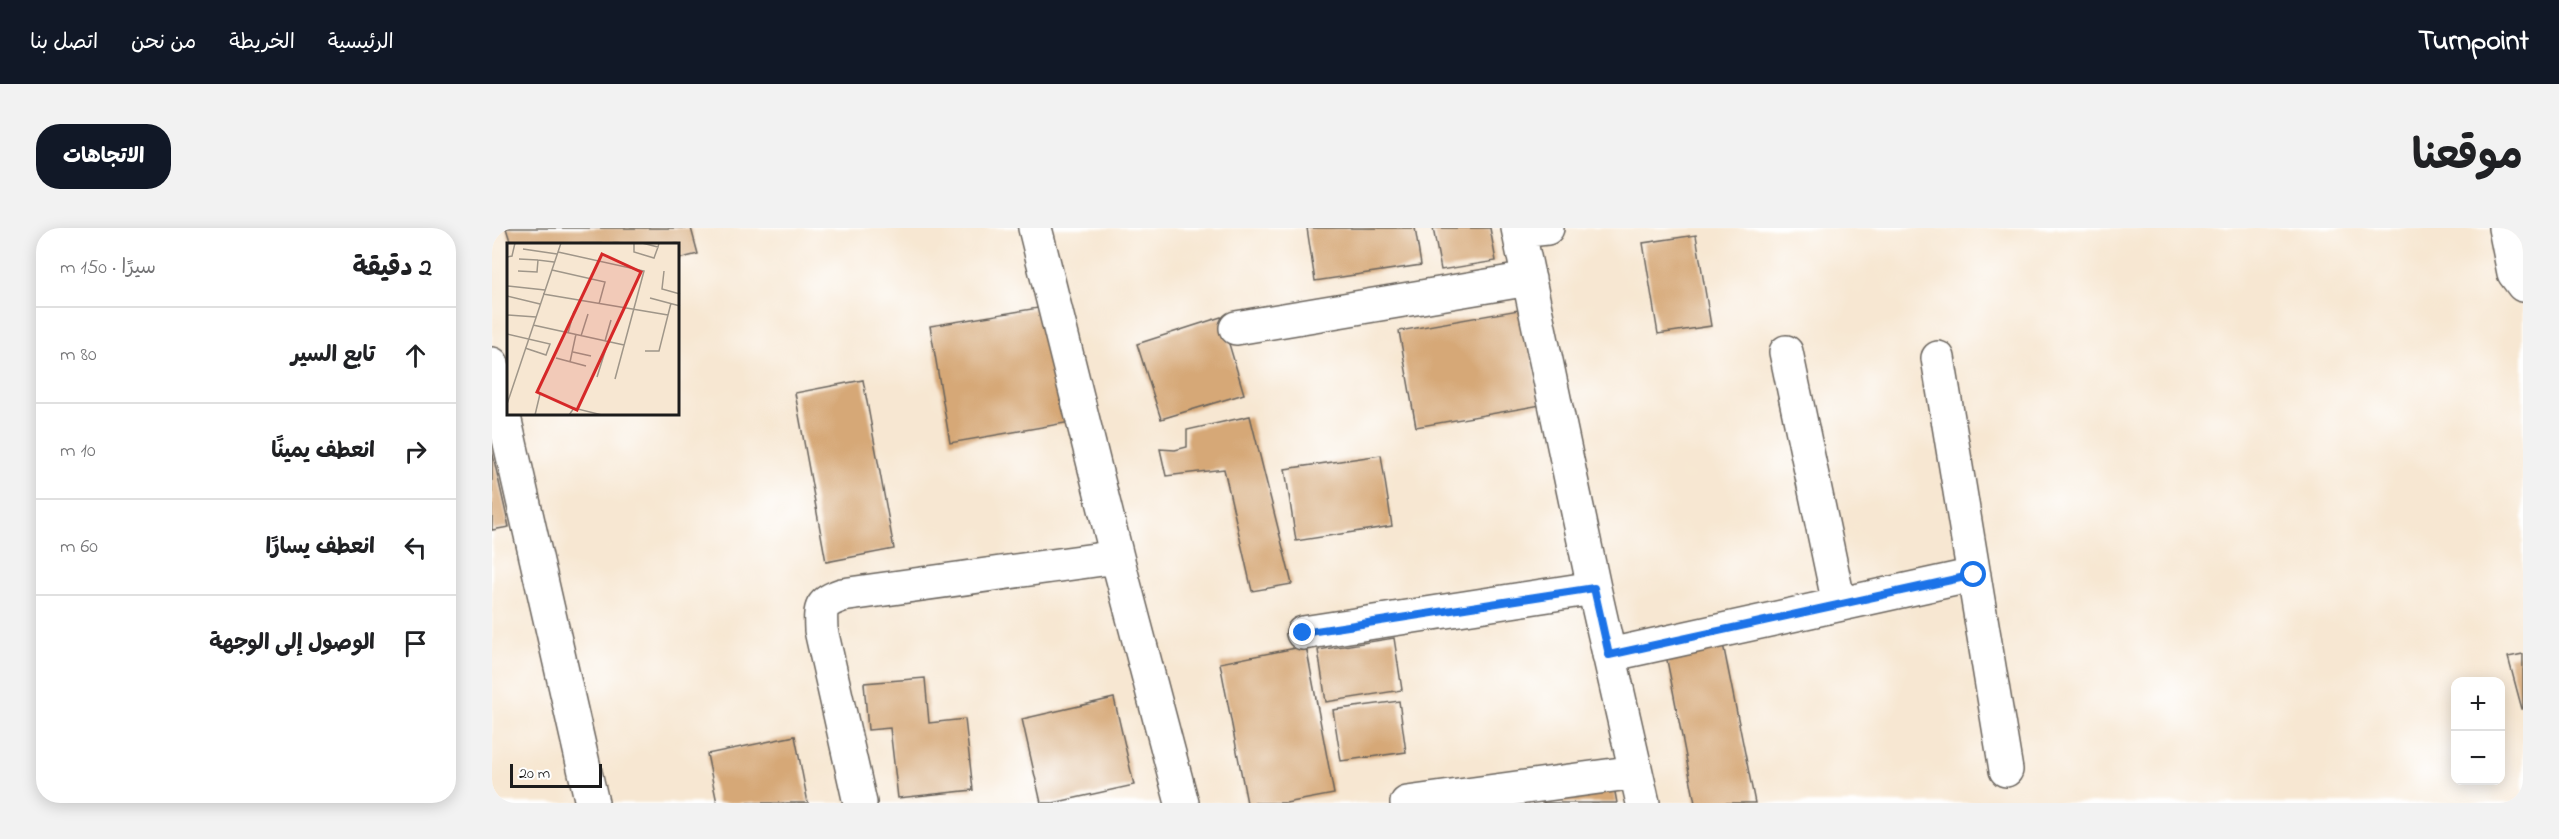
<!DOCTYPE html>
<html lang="ar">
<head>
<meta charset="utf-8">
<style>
	body { margin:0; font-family:"Indie Flower","Playpen Sans Arabic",sans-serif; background:#f2f2f2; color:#202124; direction:rtl }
	.controls { position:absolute; right:18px; bottom:18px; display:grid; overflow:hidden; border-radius:12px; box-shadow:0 3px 15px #0003 }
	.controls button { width:54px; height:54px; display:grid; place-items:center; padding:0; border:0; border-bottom:2px solid #e0e0e0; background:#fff; color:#202124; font:30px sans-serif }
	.scale { position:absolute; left:18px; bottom:15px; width:92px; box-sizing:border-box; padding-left:6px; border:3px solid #1c1c1c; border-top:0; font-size:16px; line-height:21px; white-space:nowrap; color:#1c1c1c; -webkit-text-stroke:4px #fff; paint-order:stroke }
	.stop { position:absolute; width:18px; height:18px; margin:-14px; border:4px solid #1a73e8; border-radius:50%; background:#fff }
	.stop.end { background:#1a73e8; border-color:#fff; box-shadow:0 2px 6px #0008 }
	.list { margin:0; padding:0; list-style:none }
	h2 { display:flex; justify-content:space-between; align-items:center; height:78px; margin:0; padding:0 24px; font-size:26px }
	h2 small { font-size:20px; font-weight:400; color:#757577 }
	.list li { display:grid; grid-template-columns:39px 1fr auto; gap:18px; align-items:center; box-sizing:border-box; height:96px; padding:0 24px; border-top:2px solid #e0e0e0 }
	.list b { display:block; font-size:22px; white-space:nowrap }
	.list em { font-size:20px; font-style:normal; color:#757577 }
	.icon { flex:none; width:33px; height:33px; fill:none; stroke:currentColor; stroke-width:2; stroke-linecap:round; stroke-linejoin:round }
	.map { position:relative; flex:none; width:2031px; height:575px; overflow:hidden; direction:ltr; border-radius:24px }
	header { display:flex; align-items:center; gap:36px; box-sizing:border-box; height:84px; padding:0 30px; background:#111827; color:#fff }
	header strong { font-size:28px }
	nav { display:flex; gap:33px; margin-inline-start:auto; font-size:21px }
	.intro { display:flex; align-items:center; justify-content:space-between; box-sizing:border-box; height:144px; padding:0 36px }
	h1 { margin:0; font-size:42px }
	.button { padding:15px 27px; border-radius:24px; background:#111827; color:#fff; font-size:21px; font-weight:700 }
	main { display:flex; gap:36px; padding:0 36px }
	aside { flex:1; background:#fff; border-radius:24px; box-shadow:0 3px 15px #0003 }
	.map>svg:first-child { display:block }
	.building { fill:#d6a877 }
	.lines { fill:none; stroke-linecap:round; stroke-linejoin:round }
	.minor-casing { stroke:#69635c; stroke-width:36 }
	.minor { stroke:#fff; stroke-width:33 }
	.route { stroke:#1a73e8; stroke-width:8 }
	.inset-road { fill:none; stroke:#9f9689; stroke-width:1.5 }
	.view { fill:#d62828; fill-opacity:0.15; stroke:#d62828; stroke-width:3 }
	.inset-edge { fill:none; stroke:#1c1c1c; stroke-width:3 }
</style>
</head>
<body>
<header>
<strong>Turnpoint</strong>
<nav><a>الرئيسية</a><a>الخريطة</a><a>من نحن</a><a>اتصل بنا</a></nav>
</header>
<div class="intro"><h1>موقعنا</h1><a class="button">الاتجاهات</a></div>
<main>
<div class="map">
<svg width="2031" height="575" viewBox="0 0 2031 575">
	<rect width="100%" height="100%" fill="#fff"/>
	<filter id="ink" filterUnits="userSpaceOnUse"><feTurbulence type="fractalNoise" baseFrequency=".0167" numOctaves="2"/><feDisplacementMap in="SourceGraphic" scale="12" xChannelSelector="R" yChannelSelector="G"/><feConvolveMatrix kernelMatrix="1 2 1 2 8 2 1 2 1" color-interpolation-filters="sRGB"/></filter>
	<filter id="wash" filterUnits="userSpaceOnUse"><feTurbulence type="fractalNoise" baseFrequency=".008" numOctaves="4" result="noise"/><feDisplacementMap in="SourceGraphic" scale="24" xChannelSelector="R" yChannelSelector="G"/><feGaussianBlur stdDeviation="1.35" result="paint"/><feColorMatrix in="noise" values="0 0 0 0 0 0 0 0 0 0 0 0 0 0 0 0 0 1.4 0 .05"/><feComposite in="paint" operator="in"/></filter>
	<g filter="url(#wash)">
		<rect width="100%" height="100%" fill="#f7e7d2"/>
		<g id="blocks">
			<path class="building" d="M14,0h185l7,26 -20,5v-15h-167z
				M815,0h108l6,37 -106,16z
				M941,0h57l6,33 -55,9z
				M1204,7l15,91 -53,8 -15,-91z
				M558,78l21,116 -121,21 -20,-117z
				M1032,81l17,96 -125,22 -17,-96z
				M729,89l23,77 -83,25 -24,-75z
				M371,152l31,169 -68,13 -31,-169z
				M758,188l42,168 -40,7 -28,-122 -58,7 -6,-27 15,1 12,-3v-17z
				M0,223l17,76 -17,3z
				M889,227l11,71 -96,15 -11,-72z
				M902,410l8,52 -76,12 -8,-52z
				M1231,416l32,159h-60l-29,-148z
				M814,418l28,148 -48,9h-39l-27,-140z
				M2031,426v55h-1l-14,-52z
				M433,450l4,45 36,-4 8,71 -75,8 -8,-70 -22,2 -4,-47z
				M622,470l20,87 -81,18h-12l-19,-84z
				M907,473l7,51 -65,9 -8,-51z
				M303,508l13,67h-91l-10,-49z
				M1122,559l3,16h-75v-1z"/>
		</g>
	</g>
	<g filter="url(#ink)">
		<use href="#blocks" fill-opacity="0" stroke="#69635c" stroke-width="1.5"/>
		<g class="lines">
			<defs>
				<path id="minor" d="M543,0l82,329 65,246
					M1026,0l76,360 49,215
					M2013,0l9,45 9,12
					M1027,3l28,-3
					M744,100l293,-49
					M1294,124l53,252
					M1446,130l68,412
					M0,136l100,439
					M811,405l291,-45
					M1117,427l365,-80
					M368,575l-39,-173c-1,-23 -1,-27 21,-35l275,-38
					M915,575l229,-31"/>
			</defs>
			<use href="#minor" class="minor-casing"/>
			<use href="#minor" class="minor"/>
		</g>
	</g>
	<g class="lines" filter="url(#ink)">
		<path class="route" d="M811,405l291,-45 15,67 365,-80"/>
	</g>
	<g transform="translate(15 15)">
		<rect width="172" height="172" fill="#f7e7d2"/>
		<path class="inset-road" d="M127,0v9l20,6 4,-11M135,0l16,4 1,-4M16,6l34,5M51,9l86,19 -29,108M0,14l5,-1 3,-13M12,16l19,1M45,27l53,12 -6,22M11,28l19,1 1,-12 16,2M157,28l-2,18 18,5M0,43l38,4M36,51l125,21M0,53l33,8M143,55l30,8M0,72l29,2M26,82l91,20M61,90l6,-22M0,91l43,10 -4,11 -21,-7M74,93l7,-22M98,98l6,-21M138,108h14l12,-48M66,109l18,4M49,115l30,8M63,119l6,-28M90,134l11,-35M0,161l54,-161M28,172l5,-21M62,172l5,-7 28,7"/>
		<path class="view" d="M95,11l39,18 -64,138 -40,-18z"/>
		<rect width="172" height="172" class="inset-edge"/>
	</g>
</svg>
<div class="controls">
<button>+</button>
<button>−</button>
</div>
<div class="scale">20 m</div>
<div class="stop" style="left:1482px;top:347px"></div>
<div class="stop end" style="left:811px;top:405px"></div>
</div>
<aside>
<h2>2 دقيقة<small>سيرًا · 150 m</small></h2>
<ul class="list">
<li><svg class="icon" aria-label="ahead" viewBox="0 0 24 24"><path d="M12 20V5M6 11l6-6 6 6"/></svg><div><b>تابع السير</b></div><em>80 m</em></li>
<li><svg class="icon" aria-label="right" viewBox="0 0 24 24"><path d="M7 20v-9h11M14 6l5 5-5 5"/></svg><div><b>انعطف يمينًا</b></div><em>10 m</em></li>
<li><svg class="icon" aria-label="left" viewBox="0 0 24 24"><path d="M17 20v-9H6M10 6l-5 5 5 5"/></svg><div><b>انعطف يسارًا</b></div><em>60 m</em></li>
<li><svg class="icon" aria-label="arrive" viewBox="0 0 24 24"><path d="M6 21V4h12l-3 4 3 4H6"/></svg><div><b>الوصول إلى الوجهة</b></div></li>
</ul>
</aside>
</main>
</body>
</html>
